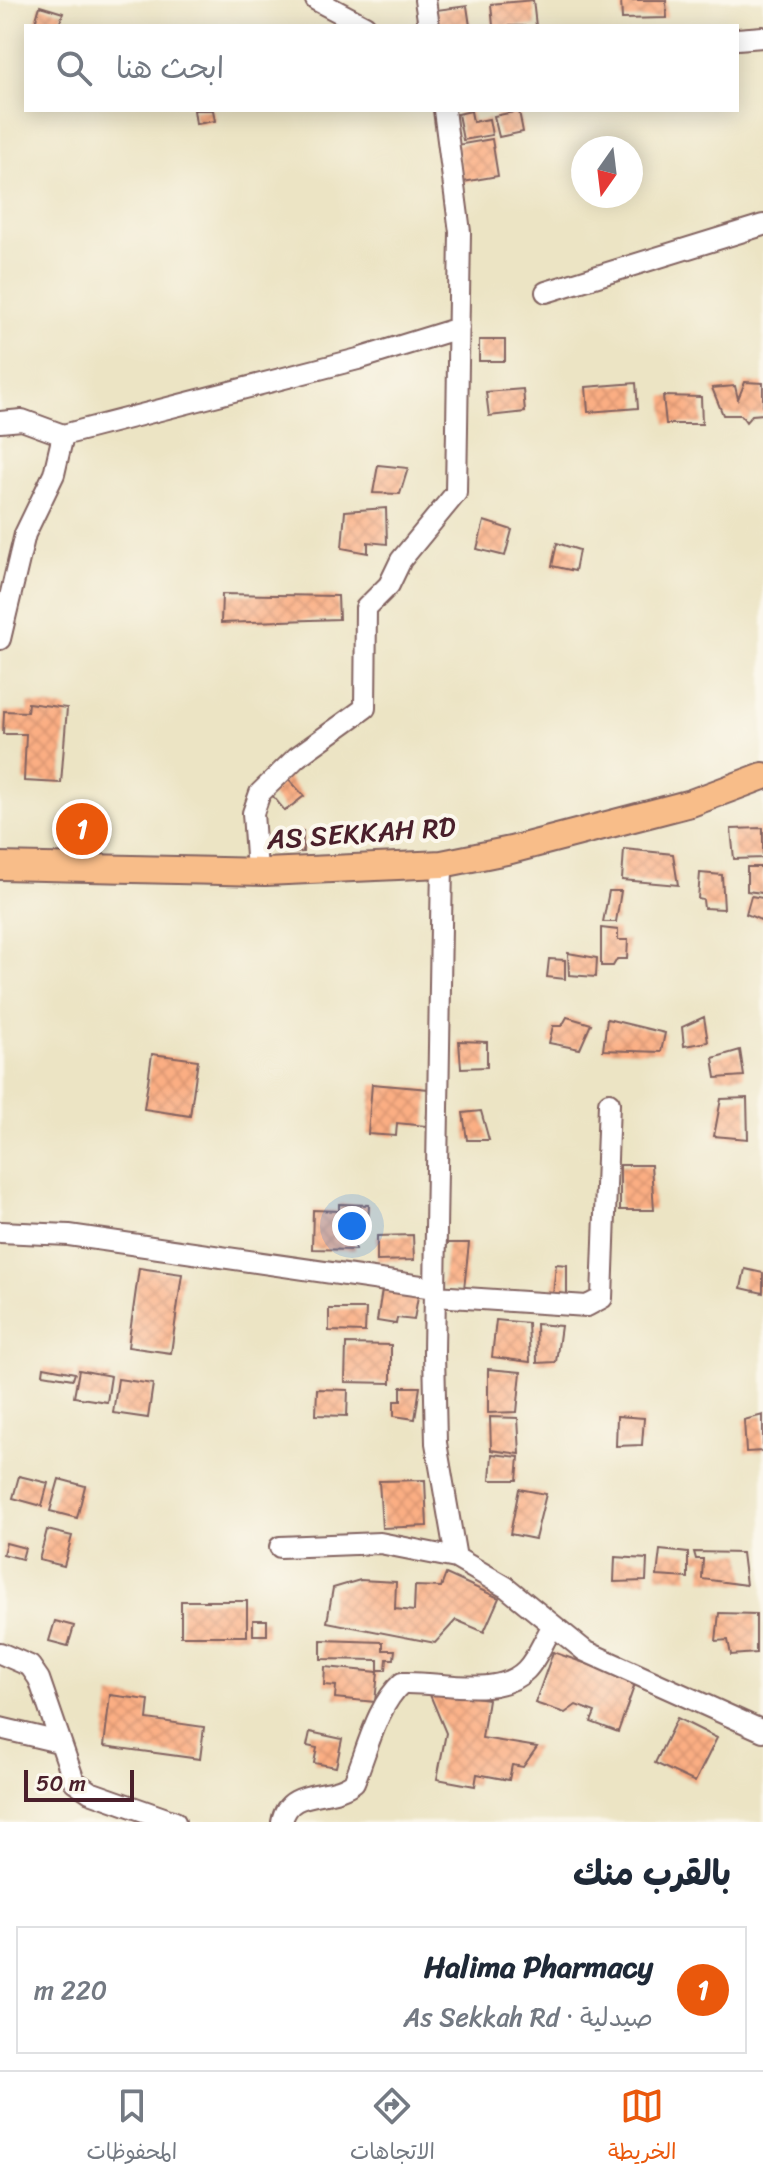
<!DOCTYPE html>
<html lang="ar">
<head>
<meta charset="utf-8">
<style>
	body { margin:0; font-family:Sriracha,"Playpen Sans Arabic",sans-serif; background:#f6f6f7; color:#1f2937; direction:rtl }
	.compass { position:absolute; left:571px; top:136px; width:72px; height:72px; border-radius:50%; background:#fff; box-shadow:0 4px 20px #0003; rotate:194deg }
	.scale { position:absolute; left:24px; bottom:20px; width:110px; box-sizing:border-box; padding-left:8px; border:4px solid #4a1f2b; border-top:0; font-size:22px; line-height:28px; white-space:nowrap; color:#4a1f2b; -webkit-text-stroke:6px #fbf7ec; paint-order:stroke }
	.you { position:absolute; left:352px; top:1226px; width:28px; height:28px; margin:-20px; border:6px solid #fff; border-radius:50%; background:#1a73e8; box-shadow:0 0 0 12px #1a73e833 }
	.badge { display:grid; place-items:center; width:52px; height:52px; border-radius:50%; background:#ea580c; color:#fff; font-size:26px; font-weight:700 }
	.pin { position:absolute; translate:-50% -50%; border:4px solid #fff; box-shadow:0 2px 8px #0006 }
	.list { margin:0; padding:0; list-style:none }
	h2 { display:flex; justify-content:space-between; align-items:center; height:104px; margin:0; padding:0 32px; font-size:34px }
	h2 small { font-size:26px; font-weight:400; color:#747a83 }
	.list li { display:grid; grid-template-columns:52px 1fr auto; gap:24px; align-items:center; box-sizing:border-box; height:128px; margin:0 16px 16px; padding:0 16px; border:2px solid #e0e1e3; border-radius:0px }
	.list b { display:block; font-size:30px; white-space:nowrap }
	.list p { margin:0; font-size:26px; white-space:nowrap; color:#747a83 }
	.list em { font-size:26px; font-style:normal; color:#747a83 }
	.icon { flex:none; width:44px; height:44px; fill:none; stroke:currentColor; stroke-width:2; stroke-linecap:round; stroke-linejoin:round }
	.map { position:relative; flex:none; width:763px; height:1822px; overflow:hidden; direction:ltr }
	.search { position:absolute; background:#fff; box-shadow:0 4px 20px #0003; left:24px; right:24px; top:24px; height:88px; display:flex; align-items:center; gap:20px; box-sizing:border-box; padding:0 28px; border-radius:0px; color:#747a83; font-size:30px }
	.sheet { height:248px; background:#fff }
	nav { display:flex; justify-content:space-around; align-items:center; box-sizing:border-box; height:112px; border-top:2px solid #e0e1e3; background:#fff; font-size:22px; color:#747a83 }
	nav a { display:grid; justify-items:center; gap:4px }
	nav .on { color:#ea580c }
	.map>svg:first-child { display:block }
	.building { fill:url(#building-cross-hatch) }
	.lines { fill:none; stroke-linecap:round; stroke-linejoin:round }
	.minor-casing { stroke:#836461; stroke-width:24 }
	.major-casing { stroke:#836461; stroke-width:30 }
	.minor { stroke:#fff; stroke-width:20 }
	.major { stroke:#f8bd89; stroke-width:26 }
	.labels { text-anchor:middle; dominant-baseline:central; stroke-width:8; stroke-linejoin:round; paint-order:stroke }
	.street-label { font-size:28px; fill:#4a1f2b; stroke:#fbf7ec }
</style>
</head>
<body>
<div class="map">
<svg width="763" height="1822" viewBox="0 0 763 1822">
	<defs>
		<pattern id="building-cross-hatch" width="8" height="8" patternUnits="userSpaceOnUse" patternTransform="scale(2)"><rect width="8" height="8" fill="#fbae83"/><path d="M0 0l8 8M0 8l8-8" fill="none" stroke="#d99571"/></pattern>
	</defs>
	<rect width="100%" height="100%" fill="#fbf7ec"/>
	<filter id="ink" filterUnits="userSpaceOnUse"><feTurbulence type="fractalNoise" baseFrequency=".0125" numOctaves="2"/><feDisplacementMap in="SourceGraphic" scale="16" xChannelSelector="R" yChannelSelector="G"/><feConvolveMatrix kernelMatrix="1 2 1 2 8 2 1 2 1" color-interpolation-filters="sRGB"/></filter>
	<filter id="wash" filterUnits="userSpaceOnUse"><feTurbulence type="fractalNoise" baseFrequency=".006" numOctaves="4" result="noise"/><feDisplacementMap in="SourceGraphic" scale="32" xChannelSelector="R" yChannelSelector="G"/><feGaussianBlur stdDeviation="1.8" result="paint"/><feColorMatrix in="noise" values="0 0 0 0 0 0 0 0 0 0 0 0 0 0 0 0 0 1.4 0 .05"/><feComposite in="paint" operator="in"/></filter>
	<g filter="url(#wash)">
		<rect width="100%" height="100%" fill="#ece4c4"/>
		<g id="blocks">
			<path class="building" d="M533,0l3,26h-43l-2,-22z
				M621,0h45l1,18 -45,1z
				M40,6l23,7 -4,13h-25z
				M467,6l3,20h-32l-2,-16z
				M194,110h19l2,11 -19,3z
				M471,111l2,11 16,-3 3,16 -29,5 -5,-26z
				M519,111l4,21 -24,5 -5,-21z
				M492,139l6,37 -35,6 -6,-37z
				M479,340h26v21h-26z
				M745,382l18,1v31l-11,1 -6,7 -5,-7h-18l-11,-27 23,-2 3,13z
				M636,383l2,25 -50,4 -2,-25z
				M523,389l2,23 -36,4 -3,-24z
				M663,396l38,1 1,27h-36z
				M378,465l30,3 -8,26 -27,-1z
				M386,508l1,36 -19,-2v11l-26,-5 3,-37z
				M484,521l28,9 -7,26 -28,-7z
				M557,543l22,7 -4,21 -23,-5z
				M222,594l116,2 1,23 -118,4z
				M28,703l39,5 -6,75 -37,-2 2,-47h-23l1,-23 23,1z
				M287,777l17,19 -19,15 -14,-17z
				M763,828v30l-29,1 -3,-30z
				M290,831h13v21l-11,1z
				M624,849l49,5 5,31 -56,-5z
				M747,867h16v26l-16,-2z
				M700,873l22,2 2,34 -20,-1 -1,-8 -5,-1z
				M609,891h12l-5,31h-13z
				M751,896l12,2v23l-17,-7z
				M601,928l17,2v10h10l-1,19h-10l-4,7h-12z
				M568,953l29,5 -1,19 -27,-2z
				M549,959l16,1v19l-18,-2z
				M567,1017l24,7 -11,25 -31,-6 4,-17h9z
				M704,1017l4,25 -24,4 -2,-19z
				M607,1019l58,14 -4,19 -58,-2z
				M459,1041l28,1v25l-26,1z
				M740,1050l4,26 -28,2 -3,-20z
				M152,1054l46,6 -8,56 -46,-7z
				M372,1084l57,5 -3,37 -29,-3 -1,13 -28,-2z
				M747,1098l1,41 -34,-3 7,-37z
				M481,1111l8,29h-22l-4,-27z
				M620,1165h31l3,45h-34z
				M339,1204l30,1 -1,23h-13v22l-43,-1 1,-39 26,1z
				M413,1235l1,25 -37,1v-25z
				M447,1243h22l-5,46 -22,-2z
				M556,1264l11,1v32l-14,-2z
				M139,1268l43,6 -11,79 -43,-6z
				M745,1269l18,4v20l-22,-5z
				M382,1290l36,6 -4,24 -17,-2 -1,6 -19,-3z
				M329,1309h37l-1,23 -36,-1z
				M496,1320l32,3 2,39 -38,-5z
				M536,1324l25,2 -5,36 -19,1z
				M346,1344l45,1v38l-46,-1z
				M44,1367l31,6 -2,6 -30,-5z
				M488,1369l33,3 -4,40 -29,1z
				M79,1370l32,6 -4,26 -33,-5z
				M118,1379l35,5 -5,34 -35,-5z
				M401,1387h19l-5,32 -21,-3v-15h7z
				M317,1389l31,1 -1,26 -31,-1z
				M763,1415v36l-17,1 -2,-32z
				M617,1416l27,2 -2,27 -26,1z
				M490,1417l28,1 2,36 -29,-4z
				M492,1454l27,3 -2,23h-27z
				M19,1476l29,7 -6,23 -29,-8z
				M59,1479l26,7 -8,32 -27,-7z
				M425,1480l2,46 -45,2 -3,-47z
				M519,1489l27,5 -11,45 -25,-5z
				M47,1530l25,6 -8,30 -25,-6z
				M6,1543l19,5 -3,11 -19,-5z
				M660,1550l28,3v25l-31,-2z
				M694,1552l48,1 4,32 -44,-6 1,-20h-7z
				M615,1557l32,2 -1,22 -32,1z
				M446,1574l53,24 -15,34 -28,-12 -21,23 -108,-21 6,-34 27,-8 36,2 -1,27 19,2 1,-25 26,1z
				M181,1601h66v35h-66z
				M719,1613l37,1v39l-25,2 -3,-15 -12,1z
				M253,1620h14v15h-14z
				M55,1621l19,5 -6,20 -19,-5z
				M321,1640l62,2v8h12l-1,9h-7l-1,11h-8v-10l-57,-1z
				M553,1652l83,29 -18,51 -27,-10 4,-10 -19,-7 -11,8 -30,-10z
				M325,1667l53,5 -3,30 -40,-4 1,-12 -12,-1z
				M428,1690l60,9 -6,39 55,9 -14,20 -11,-2 -3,15 -32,-6 -2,12 -38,-7 9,-46z
				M110,1695l39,5 -2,19 57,8 -4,32 -96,-13z
				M677,1718l40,20 -22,44 -40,-19z
				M310,1732l32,7 -6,28 -22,-4 3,-15 -10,-2z"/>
		</g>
	</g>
	<g filter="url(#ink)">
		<use href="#blocks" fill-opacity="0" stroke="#836461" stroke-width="2"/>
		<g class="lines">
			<defs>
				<path id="minor" d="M316,0l49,26
					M425,0l4,26
					M737,39l26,-2
					M546,292l217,-67
					M0,422l22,-2 41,15 295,-76 101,-31
					M0,639l25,-105 29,-60 9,-39
					M442,864l-8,488 2,91 20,115
					M257,871l-4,-58 7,-20 37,-36 68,-49 1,-100 23,-23 12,-25 55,-67 4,-261 -16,-122
					M0,1232l69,3 366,53
					M435,1296l152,10 15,-8 7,-195
					M280,1547l100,-4 76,15 50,29 79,64 178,80
					M0,1653l30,13 9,13 35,102 16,11 85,30
					M0,1728l59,14
					M282,1822c6,-36 50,-21 72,-40 13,-31 23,-77 48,-99 36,-2 96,16 124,-13 11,-11 18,-30 26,-43"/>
				<path id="major" d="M0,866l265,6 177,-8 69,-14 180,-47 72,-27"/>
			</defs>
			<use href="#minor" class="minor-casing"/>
			<use href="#major" class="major-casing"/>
			<use href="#minor" class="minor"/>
			<use href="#major" class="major"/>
		</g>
	</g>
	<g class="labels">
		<g class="street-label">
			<text transform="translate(361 833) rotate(-4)">AS SEKKAH RD</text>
		</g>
	</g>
</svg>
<svg class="compass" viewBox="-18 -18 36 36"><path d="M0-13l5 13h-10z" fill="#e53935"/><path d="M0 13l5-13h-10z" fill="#747a83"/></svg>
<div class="scale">50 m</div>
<div class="you"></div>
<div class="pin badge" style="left:82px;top:829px">1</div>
<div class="search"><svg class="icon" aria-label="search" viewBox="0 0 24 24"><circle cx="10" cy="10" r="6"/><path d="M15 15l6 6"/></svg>ابحث هنا</div>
</div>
<section class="sheet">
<h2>بالقرب منك<small></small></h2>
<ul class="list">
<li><span class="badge">1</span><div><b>Halima Pharmacy</b><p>صيدلية · As Sekkah Rd</p></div><em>220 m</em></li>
</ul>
</section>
<nav>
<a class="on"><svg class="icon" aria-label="map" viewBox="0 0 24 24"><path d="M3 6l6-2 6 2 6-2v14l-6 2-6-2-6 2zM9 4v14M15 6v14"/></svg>الخريطة</a>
<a><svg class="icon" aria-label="directions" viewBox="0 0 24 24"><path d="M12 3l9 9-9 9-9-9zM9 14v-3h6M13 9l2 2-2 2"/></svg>الاتجاهات</a>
<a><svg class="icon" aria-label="saved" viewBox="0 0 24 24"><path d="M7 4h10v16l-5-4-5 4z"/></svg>المحفوظات</a>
</nav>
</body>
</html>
